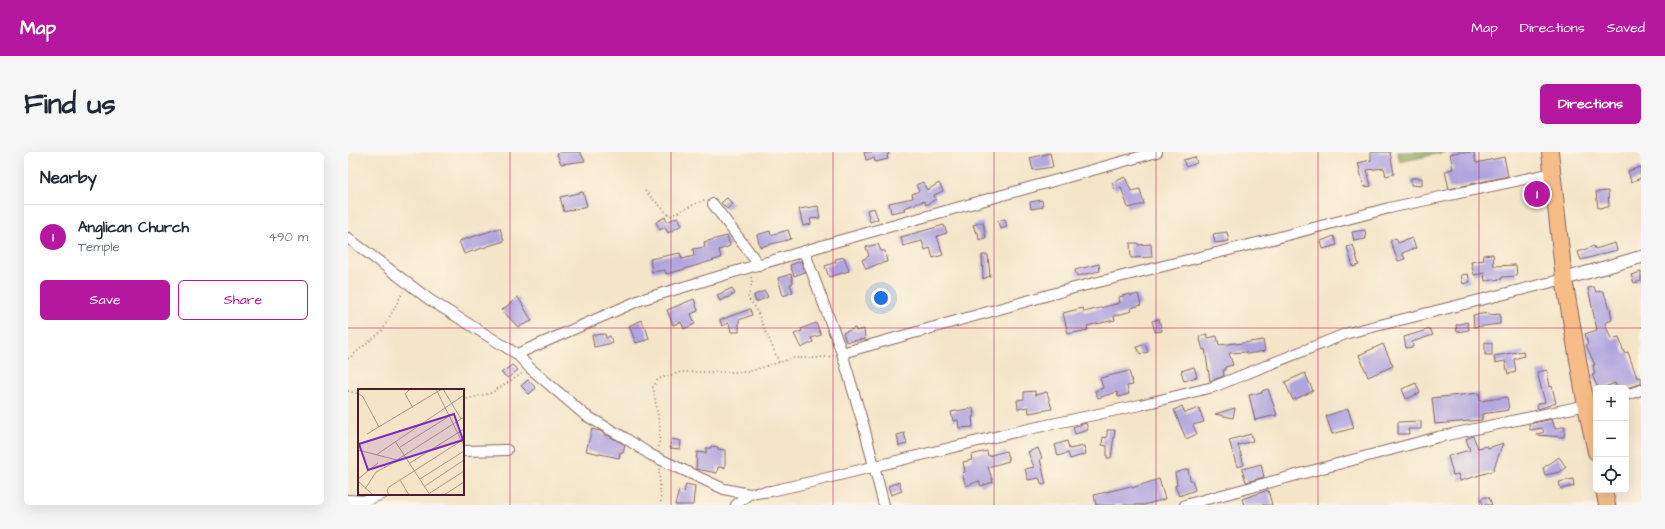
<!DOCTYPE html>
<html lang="en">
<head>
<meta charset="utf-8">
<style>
	body { margin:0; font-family:"Architects Daughter",sans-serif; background:#f6f6f7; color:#1f2937 }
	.controls { position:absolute; right:12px; bottom:12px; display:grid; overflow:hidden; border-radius:6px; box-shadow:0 4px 16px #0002 }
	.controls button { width:36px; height:36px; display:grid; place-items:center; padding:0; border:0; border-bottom:1px solid #e0e1e3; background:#fff; color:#1f2937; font:20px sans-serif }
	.you { position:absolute; left:533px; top:146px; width:14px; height:14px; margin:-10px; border:3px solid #fff; border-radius:50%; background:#1a73e8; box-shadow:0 0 0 6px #1a73e833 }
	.badge { display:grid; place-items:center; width:26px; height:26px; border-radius:50%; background:#b5179e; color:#fff; font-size:13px; font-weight:700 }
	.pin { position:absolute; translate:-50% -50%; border:2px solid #fff; box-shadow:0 1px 4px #0006 }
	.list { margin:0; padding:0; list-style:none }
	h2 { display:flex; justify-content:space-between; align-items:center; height:52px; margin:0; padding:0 16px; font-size:17px }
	h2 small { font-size:13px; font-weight:400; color:#747a83 }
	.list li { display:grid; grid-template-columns:26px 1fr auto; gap:12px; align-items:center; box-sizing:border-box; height:64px; padding:0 16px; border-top:1px solid #e0e1e3 }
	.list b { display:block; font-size:15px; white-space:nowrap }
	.list p { margin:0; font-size:13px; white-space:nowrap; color:#747a83 }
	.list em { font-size:13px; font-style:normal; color:#747a83 }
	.actions { display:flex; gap:8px; padding:12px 16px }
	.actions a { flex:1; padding:9px 0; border:1px solid #b5179e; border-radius:6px; text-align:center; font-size:14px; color:#b5179e }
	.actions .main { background:#b5179e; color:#fff }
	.icon { flex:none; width:22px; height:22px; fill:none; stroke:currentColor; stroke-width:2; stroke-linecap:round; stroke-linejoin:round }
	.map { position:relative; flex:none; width:1293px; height:353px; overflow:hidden; border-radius:6px }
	header { display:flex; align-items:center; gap:24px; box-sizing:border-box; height:56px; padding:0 20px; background:#b5179e; color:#fff }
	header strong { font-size:19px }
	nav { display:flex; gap:22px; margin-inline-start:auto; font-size:14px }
	.intro { display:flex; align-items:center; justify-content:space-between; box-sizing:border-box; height:96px; padding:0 24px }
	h1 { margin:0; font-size:28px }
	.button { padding:10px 18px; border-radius:6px; background:#b5179e; color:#fff; font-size:14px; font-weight:700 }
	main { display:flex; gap:24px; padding:0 24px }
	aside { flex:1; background:#fff; border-radius:6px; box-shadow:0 4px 16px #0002 }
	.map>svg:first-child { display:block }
	.forest { fill:#90aa5b; stroke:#6d6443 }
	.building { fill:#afa4df }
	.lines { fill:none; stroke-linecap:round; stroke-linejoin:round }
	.minor-casing { stroke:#866462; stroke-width:12 }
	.tertiary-casing { stroke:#866462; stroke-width:14 }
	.trunk-casing { stroke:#866462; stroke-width:18 }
	.path { stroke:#866462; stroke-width:1.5; stroke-dasharray:1 3; stroke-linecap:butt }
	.minor { stroke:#fff; stroke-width:10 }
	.tertiary { stroke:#fff; stroke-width:12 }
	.trunk { stroke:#f7bd88; stroke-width:16 }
	.grid { fill:none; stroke:#c2185b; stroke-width:1; stroke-opacity:0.55 }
	.inset-road { fill:none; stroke:#b0968a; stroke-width:1 }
	.view { fill:#7b2cbf; fill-opacity:0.15; stroke:#7b2cbf; stroke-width:2 }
	.inset-edge { fill:none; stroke:#4a1f2b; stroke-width:2 }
</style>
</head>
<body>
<header>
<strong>Map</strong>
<nav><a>Map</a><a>Directions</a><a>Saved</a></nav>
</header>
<div class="intro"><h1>Find us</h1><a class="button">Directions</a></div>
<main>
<aside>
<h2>Nearby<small></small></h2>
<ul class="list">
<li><span class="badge">1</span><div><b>Anglican Church</b><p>Temple</p></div><em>490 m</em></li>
</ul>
<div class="actions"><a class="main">Save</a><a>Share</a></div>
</aside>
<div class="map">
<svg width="1293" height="353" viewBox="0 0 1293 353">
	<rect width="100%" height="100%" fill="#fcf5e5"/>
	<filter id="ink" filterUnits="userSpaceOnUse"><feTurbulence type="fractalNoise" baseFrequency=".025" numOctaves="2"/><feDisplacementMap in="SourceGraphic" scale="8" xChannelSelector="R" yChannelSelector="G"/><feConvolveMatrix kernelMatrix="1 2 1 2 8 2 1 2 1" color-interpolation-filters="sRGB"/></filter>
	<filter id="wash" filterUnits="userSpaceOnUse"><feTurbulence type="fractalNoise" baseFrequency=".012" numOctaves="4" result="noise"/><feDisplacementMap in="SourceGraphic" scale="16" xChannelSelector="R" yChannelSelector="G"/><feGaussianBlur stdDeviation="0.9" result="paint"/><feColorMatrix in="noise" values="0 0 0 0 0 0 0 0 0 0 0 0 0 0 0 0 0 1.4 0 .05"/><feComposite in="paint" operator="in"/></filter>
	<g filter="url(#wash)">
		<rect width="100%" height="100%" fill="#f4e5c9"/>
		<path class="forest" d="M1049,0h48l-45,10z"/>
		<g id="blocks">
			<path class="building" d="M212,0h20l5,9 -24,3 -4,-10z
				M516,0h24l1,2 -2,1 1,4 -13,3 -1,-4 -8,2z
				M1023,0h19l4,22 -8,2 -2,-8 -17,2 4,16 -7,1 -6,-24 13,-3z
				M1111,0h15l2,11 28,-6 4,19 -59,13 -4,-18 8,-2 -3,-15z
				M702,1l3,14 -20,3 -3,-12z
				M847,5l2,6 -11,4 -3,-7z
				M1293,15v11l-10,4 -3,-11z
				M777,25l6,14 9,-2 4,15 -16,4 -7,-21 -6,3 -3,-7z
				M1063,26h11v8l-11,-1z
				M575,30l4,8 12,-7 4,8 -9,4 2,4 -10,6 -2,-4 -20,7 1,2 -14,3 -2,-10 24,-5 -1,-4 7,-3 -3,-6z
				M1260,39l1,16 -11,1 -2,-16z
				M235,40l4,14 -23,6 -4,-15z
				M379,46l6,6 -6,5 -6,-6z
				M694,48l1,7 -12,2 -1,-7z
				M470,54l2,12 -10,1 1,5 -8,2 -4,-17z
				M526,56l4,11 -8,3 -3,-12z
				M317,65l2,5 11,-5 4,8 -14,8 -3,-6 -5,3 -4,-8z
				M657,67l2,8 -7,2 -2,-8z
				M635,70l3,16 -7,2 -1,-8 -2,1 -3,-8z
				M596,73l3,8 -10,3 6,19 -10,3 -3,-10 -5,2 -3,-9 -19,5 -2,-9z
				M152,76l4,13 -40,13 -5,-13z
				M440,78l3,9 -31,8 -3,-12 13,-4 1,4z
				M1017,78l1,9 -12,2 -2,-9z
				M879,80l2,9 -14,2 -2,-9z
				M379,84l3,10 -11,4 2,8 -43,13 -12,3 -1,-4 -13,2 -2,-13 30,-6 2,6 12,-3 -1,-7 12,-2 -1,-5z
				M986,84l3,9 -14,4 -2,-8z
				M1048,86l2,5 14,-5 4,10 -14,5 3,6 -7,2 -8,-20z
				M782,91h8v2l13,-1 1,13 -21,1z
				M1267,91l2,7 -36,10 -3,-8 16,-6 1,3z
				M530,92l3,7h4l2,11 -9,2 -12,5 -4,-9 7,-4 -3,-9z
				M1005,93l6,20 -6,2 -6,-20z
				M1145,102l1,12 22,-1 1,11 -15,1v2l-17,2 -1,-8 -10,2 -3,-13 13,-2 -1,-5z
				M634,103h6l2,21 -7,3z
				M496,105l5,14 -20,6 -4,-11 11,-4 -1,-3z
				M453,109l4,11 -11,4 -4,-11z
				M751,112l1,7 -23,5 -2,-6z
				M1293,120v9l-7,2 -3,-8z
				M443,122l2,9 -3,1 3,8 -10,4 -5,-18z
				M1120,122l2,8 -7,2 -2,-9z
				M1246,135l2,5 7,-1 7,17 2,12 -7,3 6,16 8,-2 5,16 4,-1 9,26 4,-1v7l-15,4h-9l-2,-5 -13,5h-4l-6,-13 3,-1 -2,-9h2l-9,-20 2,-1 -3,-10 12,-4 -9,-42z
				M384,136l3,6 -15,7 -3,-6z
				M417,139l3,6 -12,5 -2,-7z
				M782,142l1,2 7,-2 3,11 -10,3 1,3 -18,5 1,4 -28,6 1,4 -20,4 -5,-21 20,-5 1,4 36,-9 -1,-6z
				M170,145l14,24 -14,6 -16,-17z
				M346,147l4,12 -7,3 4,10 -11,5 -3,-7 -8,3 -6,-15z
				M402,157l2,6 -13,5v12h-8l-2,-9 -7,3 -2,-6z
				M1141,161v2l11,-1v10l-26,3 -1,-12z
				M811,167l3,12 -7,1 -3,-11z
				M293,168l4,8h1l3,11 -13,4 -7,-17z
				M1119,170l2,8 -12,2 -1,-7z
				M468,171l5,12 -10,3 2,4 -12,6 -7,-14 8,-3 -1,-2z
				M507,176l1,3 8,-2 1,10 -19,3 -3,-9z
				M1082,177l3,6 -21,7 1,5 -7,1 -2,-11z
				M257,182l1,4 4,-2 3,7 -19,4 -2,-12z
				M859,182l1,4 9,-2 2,9 17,-2v1l27,-4 2,11 -18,3 -1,-2 -17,1 4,12 -8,2v3h-2l1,6 -14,5 -5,-32 -2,1 -4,-14z
				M1137,190l7,1v12h-7z
				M797,192l3,8 -8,2 -3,-7z
				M1035,192l10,22 -25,11 -9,-22z
				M1175,199l1,5 -10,3 2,13 -8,2 -3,-13 -10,2 -1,-7z
				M164,213l6,5 -10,8 -7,-5z
				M846,215l3,10 -13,4 -3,-10z
				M1199,218l3,17 2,-1 4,17 -18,6 -1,-5 8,-2 -8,-30z
				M781,219l4,14 -6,1 2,8 -11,3 -1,-5 -19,6 -3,-7 8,-3 -3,-10z
				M957,221l8,18 -20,9 -8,-18z
				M180,228l8,8 -7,6 -8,-8z
				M1068,231l4,10 -14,6 -4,-10z
				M920,237l9,26 -22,5 -6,-25 13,-2v-2z
				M687,239v4l12,-3 5,17 -23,4 -1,-6 -10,2 -1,-9 7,-1v-7z
				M1131,241l1,8 27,-4 2,13 -27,4v6l-47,4 -3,-26z
				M834,254l3,7 14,-5 5,14 -11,3 4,9 -11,5 -12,-29z
				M625,256l1,9h-2l1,10 -14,1 -1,-8 -5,1 -2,-9z
				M887,256l-2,10 -18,-4z
				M1000,257l6,19 -22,6 -6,-18z
				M1204,267l3,10 10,-3 -1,11 -27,-2v-1l7,-2 -2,-4 -12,2 -1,-6z
				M1073,269v8h-13l1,5h-11v-12z
				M738,271l2,7 -13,4 -2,-7z
				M244,277l8,2 4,3v1l5,1 16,9 -2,8 -3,-1 -1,6 -33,-7z
				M759,278h8l-4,28h-4v-12l-5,-1 1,-8 4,1z
				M556,281l3,11 -8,2 -2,-11z
				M903,282l2,7 -15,4 6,20 -7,2 -8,-27z
				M1125,284l5,12 9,-2 1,2 15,-5 -10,28 -33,10 -2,-7 -5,1 -5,-19 22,-6 -4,-11z
				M324,287l9,2 -1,8 -10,-1z
				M719,289l2,8 15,-3 2,8 -16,5 -2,-6 -10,3 -3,-11z
				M363,294l7,1v2l7,1v18l-7,-1 -1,6 -21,-4 1,-17 9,1v-5h5z
				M690,296l4,10 -2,1 6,25 -4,1 -3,-7 -11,2 -3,-11 9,-2 -6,-15z
				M639,299l1,5 18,-5 3,10 -21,6 5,15 -12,4 -2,-5 -13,5 -4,-13 3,-1 -2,-10 9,-2 -1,-5z
				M1211,305l7,10 -6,5 -15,3 -2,-7z
				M913,312l3,13 -18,5 -4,-13z
				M840,317l2,11h2l3,10 -16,6 -4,-10 2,-1 -2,-12z
				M811,327l6,20 -21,6h-48l-2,-10 37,-9 1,2z
				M1225,327l1,7 -13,3 -2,-7z
				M551,330l3,9 -11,4 -3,-9z
				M338,332l9,2 -2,19h-18l4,-15 5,2z
				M920,338l4,15h-28l-2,-6z
				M1137,345h4l3,8h-9l-2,-6z"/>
		</g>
	</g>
	<g filter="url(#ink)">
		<use href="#blocks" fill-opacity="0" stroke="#866462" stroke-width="1"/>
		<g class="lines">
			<defs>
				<path id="minor" d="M365,52l46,61
					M0,86l82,62 87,54 13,14 55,47 40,23 26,17 73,34 25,5 22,-3 44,-10 200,-49 125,-27 73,-18 135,-54 216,-54
					M456,99l38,102 22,74 20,78
					M494,201l228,-64 191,-47 128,-34 164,-35
					M169,202l123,-54 198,-59 319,-89
					M1278,243l15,-5
					M115,299l44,-1
					M0,348l16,1 18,-7
					M388,353l13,-11
					M837,353l253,-68 158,-34"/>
				<path id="tertiary" d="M1216,127l77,-22"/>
				<path id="trunk" d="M1202,0l14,127 22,127 10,46
					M1256,338l3,15"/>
			</defs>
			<use href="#minor" class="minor-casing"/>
			<use href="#tertiary" class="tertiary-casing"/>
			<use href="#trunk" class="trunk-casing"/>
			<path class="path" d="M297,39l25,25 34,-16
				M403,125l1,5 -4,16 7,9 24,55
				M0,207l34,-28 21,-39
				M0,239l11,3
				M115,248l28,-7 32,-20
				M311,295l1,-19 -7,-41 5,-8 23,-7h66l47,-14h21l18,-2
				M311,317l2,36"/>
			<use href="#minor" class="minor"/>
			<use href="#tertiary" class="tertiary"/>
			<use href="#trunk" class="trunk"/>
		</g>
	</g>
	<path class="grid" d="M162,0v353M323,0v353M485,0v353M646,0v353M808,0v353M970,0v353M1131,0v353M0,176h1293"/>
	<g transform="translate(10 237)">
		<rect width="106" height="106" fill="#f4e5c9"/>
		<path class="inset-road" d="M52,0l-5,5 8,14M78,0l28,57M85,0l18,30M0,4l5,4 16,30M9,45l75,-45M37,52l35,54M42,58l48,-30M0,61l39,10 67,-43M18,66l88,-60M52,74l54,-34M0,90l20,-16M62,90l44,-28M42,91l9,15M0,92l15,14M67,97l39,-26M7,100l11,-17 21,-11M72,104l34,-22M31,106l-2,-4 2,-4 72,-46M86,106l20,-13"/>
		<path class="view" d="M96,25l9,26 -95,30 -9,-26z"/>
		<rect width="106" height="106" class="inset-edge"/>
	</g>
</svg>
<div class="controls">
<button>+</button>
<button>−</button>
<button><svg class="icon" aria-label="locate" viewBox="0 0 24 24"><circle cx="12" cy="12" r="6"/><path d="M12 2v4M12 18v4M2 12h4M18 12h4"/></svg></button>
</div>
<div class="you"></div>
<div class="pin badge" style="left:1189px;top:42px">1</div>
</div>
</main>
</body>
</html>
